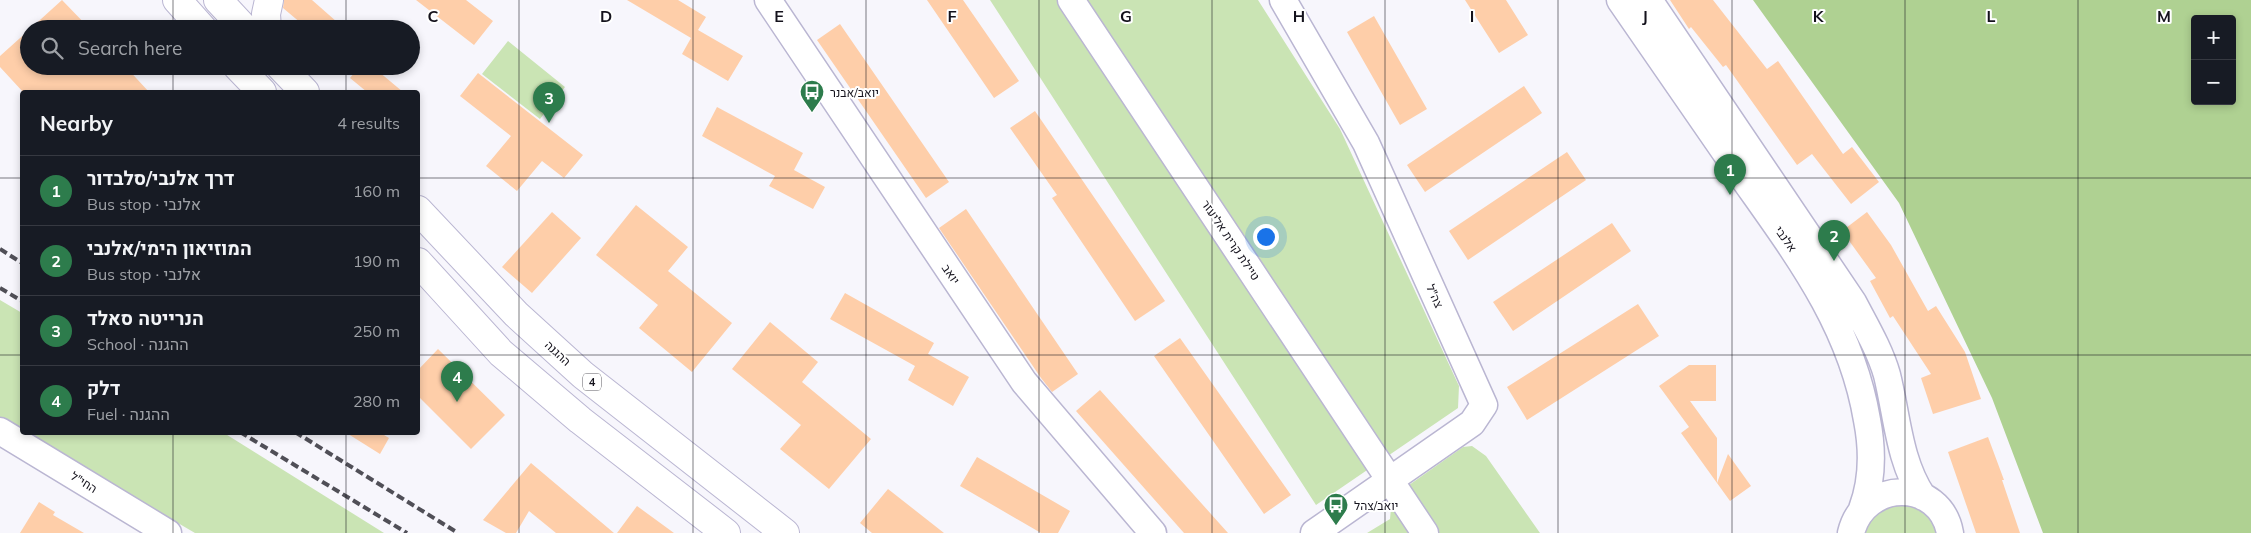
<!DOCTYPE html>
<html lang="en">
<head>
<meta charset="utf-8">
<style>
	body { margin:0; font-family:Mulish,Heebo,sans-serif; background:#20242c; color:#f1f3f6 }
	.controls { position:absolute; right:15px; top:15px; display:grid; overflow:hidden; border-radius:5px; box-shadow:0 2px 8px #0003 }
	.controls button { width:45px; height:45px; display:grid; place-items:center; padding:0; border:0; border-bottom:1px solid #363941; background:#171b24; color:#f1f3f6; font:25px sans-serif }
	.you { position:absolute; left:1265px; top:236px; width:18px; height:18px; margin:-12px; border:4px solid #fff; border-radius:50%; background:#1a73e8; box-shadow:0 0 0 8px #1a73e833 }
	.badge { display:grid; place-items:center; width:32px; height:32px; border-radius:50%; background:#2d7c4c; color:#fff; font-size:16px; font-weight:700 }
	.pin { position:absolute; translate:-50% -41px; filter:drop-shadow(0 1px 2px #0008) }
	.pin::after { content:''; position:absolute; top:26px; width:18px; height:15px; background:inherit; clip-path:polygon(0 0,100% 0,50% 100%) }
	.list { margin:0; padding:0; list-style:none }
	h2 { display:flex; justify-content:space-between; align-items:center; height:65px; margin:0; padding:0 20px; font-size:21px }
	h2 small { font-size:16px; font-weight:400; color:#9ea1a6 }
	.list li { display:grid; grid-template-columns:32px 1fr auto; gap:15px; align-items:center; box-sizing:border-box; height:70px; padding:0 20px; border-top:1px solid #363941 }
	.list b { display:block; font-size:19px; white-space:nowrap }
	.list p { margin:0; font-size:16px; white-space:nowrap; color:#9ea1a6 }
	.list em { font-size:16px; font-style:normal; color:#9ea1a6 }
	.icon { flex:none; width:28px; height:28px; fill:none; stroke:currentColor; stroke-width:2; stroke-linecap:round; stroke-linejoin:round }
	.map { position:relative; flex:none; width:2251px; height:533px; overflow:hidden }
	.search { position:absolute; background:#171b24; box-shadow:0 2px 8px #0003; left:20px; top:20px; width:400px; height:55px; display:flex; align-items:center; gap:12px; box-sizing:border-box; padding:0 18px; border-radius:28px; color:#9ea1a6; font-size:19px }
	.panel { position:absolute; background:#171b24; box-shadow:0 2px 8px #0003; left:20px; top:90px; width:400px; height:345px; border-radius:5px }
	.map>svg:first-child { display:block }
	.green { fill:#cae4b4 }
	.forest { fill:#afd192; fill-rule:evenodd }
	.building { fill:#fecea9 }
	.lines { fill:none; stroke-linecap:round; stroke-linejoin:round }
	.minor-casing { stroke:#bab6d2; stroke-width:29 }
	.highway-casing { stroke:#bab6d2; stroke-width:30 }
	.minor { stroke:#fff; stroke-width:26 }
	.highway { stroke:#fff; stroke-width:28 }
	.rail { stroke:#504f57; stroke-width:4; stroke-dasharray:8 4; stroke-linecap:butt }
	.grid { fill:none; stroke:#14121c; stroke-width:1; stroke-opacity:0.55 }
	.labels { text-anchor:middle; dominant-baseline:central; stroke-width:4; stroke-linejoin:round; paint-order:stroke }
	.shield { fill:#fff; stroke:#5a5960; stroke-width:1 }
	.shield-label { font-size:11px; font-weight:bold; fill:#14121c }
	.poi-label { font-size:12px; fill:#14121c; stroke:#fff; text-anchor:start }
	.street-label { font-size:12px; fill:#14121c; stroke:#fff }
	.grid-label { font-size:16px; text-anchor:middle; font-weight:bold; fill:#14121c; stroke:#fff; stroke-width:4; stroke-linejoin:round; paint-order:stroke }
</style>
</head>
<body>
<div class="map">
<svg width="2251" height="533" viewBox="0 0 2251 533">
	<rect width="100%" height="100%" fill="#f7f6fc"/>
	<path class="green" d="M990,0h268l82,129 119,257 -1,22 -142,97z
		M508,41l57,46 -25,32 -58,-45z
		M0,300l22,13v119l-22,-13z
		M24,433h200l160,100h-189z
		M1472,446l14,10 54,77h-173l23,-14 2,-22 71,-50z
		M1900,502l21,6 19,25h-78l16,-24z"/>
	<path class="forest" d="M1753,0h498v533h-208l-51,-135 -93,-195zM2195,19h37v82h-37z"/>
	<path class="building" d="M62,0l28,29h-60z
		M284,0h28l33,29h-37l-25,-21z
		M416,0h50l27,21 -19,24z
		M627,0h51l28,17 -8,13 45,26 -15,25 -46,-27 9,-16z
		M927,0h36l56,81 -25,17z
		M1465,0h41l22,35 -29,18z
		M1670,0h43l54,69 11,-8 65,93 9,-7 27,35 -28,22 -39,-50 -15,11 -71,-100 -3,2 -32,-40 -2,2z
		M1374,16l53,93 -27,16 -53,-93z
		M840,24l109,158 -23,16 -109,-158z
		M29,30v36h96l24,26h-126l-23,-25v-11z
		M360,66h12l31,26h-36l-17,-14z
		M478,73l105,82 -19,23 -22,-17 -25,30 -31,-25 25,-30 -51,-40z
		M1524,86l18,27 -117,79 -18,-27z
		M717,107l86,46 -9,17 31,17 -12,22 -44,-23 6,-10 -73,-40z
		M1035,111l130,190 -30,20 -83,-123 5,-3 -47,-67z
		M1567,152l19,28 -118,80 -19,-29z
		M636,205l52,42 -20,24 64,52 -40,49 -53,-44 19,-23 -62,-50z
		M966,209l112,165 -26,18 -11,-14 -102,-150z
		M552,212l29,26 -49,55 -30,-26z
		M1867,212l24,33 37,66 8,-5 29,46 16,47 -48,15 -12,-36 10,-4 -38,-58 -3,2 -20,-37 6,-3 -34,-47z
		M1612,223l19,28 -118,80 -20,-29z
		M845,293l89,50 -6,11 41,23 -16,29 -45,-26 7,-14 -85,-47z
		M1638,304l21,32 -132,84 -20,-33z
		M770,322l48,40 -16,20 69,57 -42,50 -49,-40 21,-24 -69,-56z
		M1180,338l111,157 -27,19 -110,-158z
		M438,349l67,66 -34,34 -53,-53v-26z
		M1689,365h27v36h-26l27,37v45l-36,-50 8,-6 -30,-41z
		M1100,390l128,143h-44l-108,-122z
		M345,432h34l10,6 -9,16z
		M1988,437l16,43h-2l18,53h-44l-28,-81z
		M1728,454l23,32 -21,15 -13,-18z
		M977,457l93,54 -12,22h-17l-81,-47z
		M531,463l83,70h-58l-27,-22 -13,22h-10l-23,-13z
		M888,489l56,44h-72l-12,-10z
		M39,502l16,10 -2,3 31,18h-64z
		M637,506l37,27h-57z"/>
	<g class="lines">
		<defs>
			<path id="minor" d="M768,0l256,382 129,151
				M1071,0l354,533
				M1283,0l83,143 118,262 -12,18 -158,110
				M1620,0c38,55 76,110 114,165 57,82 116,154 133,255 6,31 6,60 -5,89
				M1649,0l204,302c12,23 27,48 34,73 10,40 12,87 36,122
				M0,431l168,102
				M1851,533c13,-54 89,-55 99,0"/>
			<path id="highway" d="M177,0l26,29
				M218,0l27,29
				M267,29l-1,-15 3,-14
				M237,66l25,26
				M280,66l25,26
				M418,210l98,104 67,61 202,158
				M418,262l83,91 79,67 146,113"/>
		</defs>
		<use href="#minor" class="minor-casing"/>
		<use href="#highway" class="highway-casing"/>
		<use href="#minor" class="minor"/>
		<use href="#highway" class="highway"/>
		<path class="rail" d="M0,249l22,14
			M0,288l22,13
			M240,432l167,101
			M295,432l163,101"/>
	</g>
	<path class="grid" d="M173,0v29M346,0v29M519,0v533M693,0v533M866,0v533M1039,0v533M1212,0v533M1385,0v533M1558,0v533M1732,0v533M1905,0v533M2078,0v533M173,66v26M346,66v26M0,178h22M418,178h1833M0,355h22M418,355h1833M173,432v101M346,432v101"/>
	<defs>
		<symbol id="bus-pin" viewBox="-11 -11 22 30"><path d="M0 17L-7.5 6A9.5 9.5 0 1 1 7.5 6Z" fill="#2d7c4c" stroke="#fff"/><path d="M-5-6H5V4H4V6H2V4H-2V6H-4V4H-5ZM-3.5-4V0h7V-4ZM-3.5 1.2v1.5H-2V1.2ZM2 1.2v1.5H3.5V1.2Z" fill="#fff"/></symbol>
	</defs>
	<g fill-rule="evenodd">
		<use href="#bus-pin" x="798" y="78" width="28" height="38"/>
		<use href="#bus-pin" x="1322" y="491" width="28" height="38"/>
	</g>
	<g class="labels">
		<rect class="shield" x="583" y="373.5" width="18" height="17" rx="4"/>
		<g class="shield-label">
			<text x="592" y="382">4</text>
		</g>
		<g class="poi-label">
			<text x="830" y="92">יואב/אבנר</text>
			<text x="1354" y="505">יואב/צהל</text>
		</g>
		<g class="street-label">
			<text transform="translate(1786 239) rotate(55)">אלנבי</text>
			<text transform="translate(1231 240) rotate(56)">טיילת קרית אליעזר</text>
			<text transform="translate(951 274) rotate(56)">יואב</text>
			<text transform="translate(1435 296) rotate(66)">צה"ל</text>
			<text transform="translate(558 353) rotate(43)">ההגנה</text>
			<text transform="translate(84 482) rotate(32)">החי"ל</text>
		</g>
	</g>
	<g class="grid-label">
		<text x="433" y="22">C</text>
		<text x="606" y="22">D</text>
		<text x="779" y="22">E</text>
		<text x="952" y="22">F</text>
		<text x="1126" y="22">G</text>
		<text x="1299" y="22">H</text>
		<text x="1472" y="22">I</text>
		<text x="1645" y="22">J</text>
		<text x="1818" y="22">K</text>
		<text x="1991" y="22">L</text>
		<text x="2164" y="22">M</text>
	</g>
</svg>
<div class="controls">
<button>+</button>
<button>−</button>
</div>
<div class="you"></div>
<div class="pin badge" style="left:1730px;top:195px">1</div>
<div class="pin badge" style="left:1834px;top:261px">2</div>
<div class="pin badge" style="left:549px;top:123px">3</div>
<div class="pin badge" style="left:457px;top:402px">4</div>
<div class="search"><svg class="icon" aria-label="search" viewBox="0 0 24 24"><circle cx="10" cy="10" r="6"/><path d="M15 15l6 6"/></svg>Search here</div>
<section class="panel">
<h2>Nearby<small>4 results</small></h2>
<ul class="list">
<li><span class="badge">1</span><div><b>דרך אלנבי/סלבדור</b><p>Bus stop · אלנבי</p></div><em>160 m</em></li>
<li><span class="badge">2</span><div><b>המוזיאון הימי/אלנבי</b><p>Bus stop · אלנבי</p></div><em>190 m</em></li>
<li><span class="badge">3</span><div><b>הנרייטה סאלד</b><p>School · ההגנה</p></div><em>250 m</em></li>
<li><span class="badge">4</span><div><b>דלק</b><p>Fuel · ההגנה</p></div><em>280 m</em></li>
</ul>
</section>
</div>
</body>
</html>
